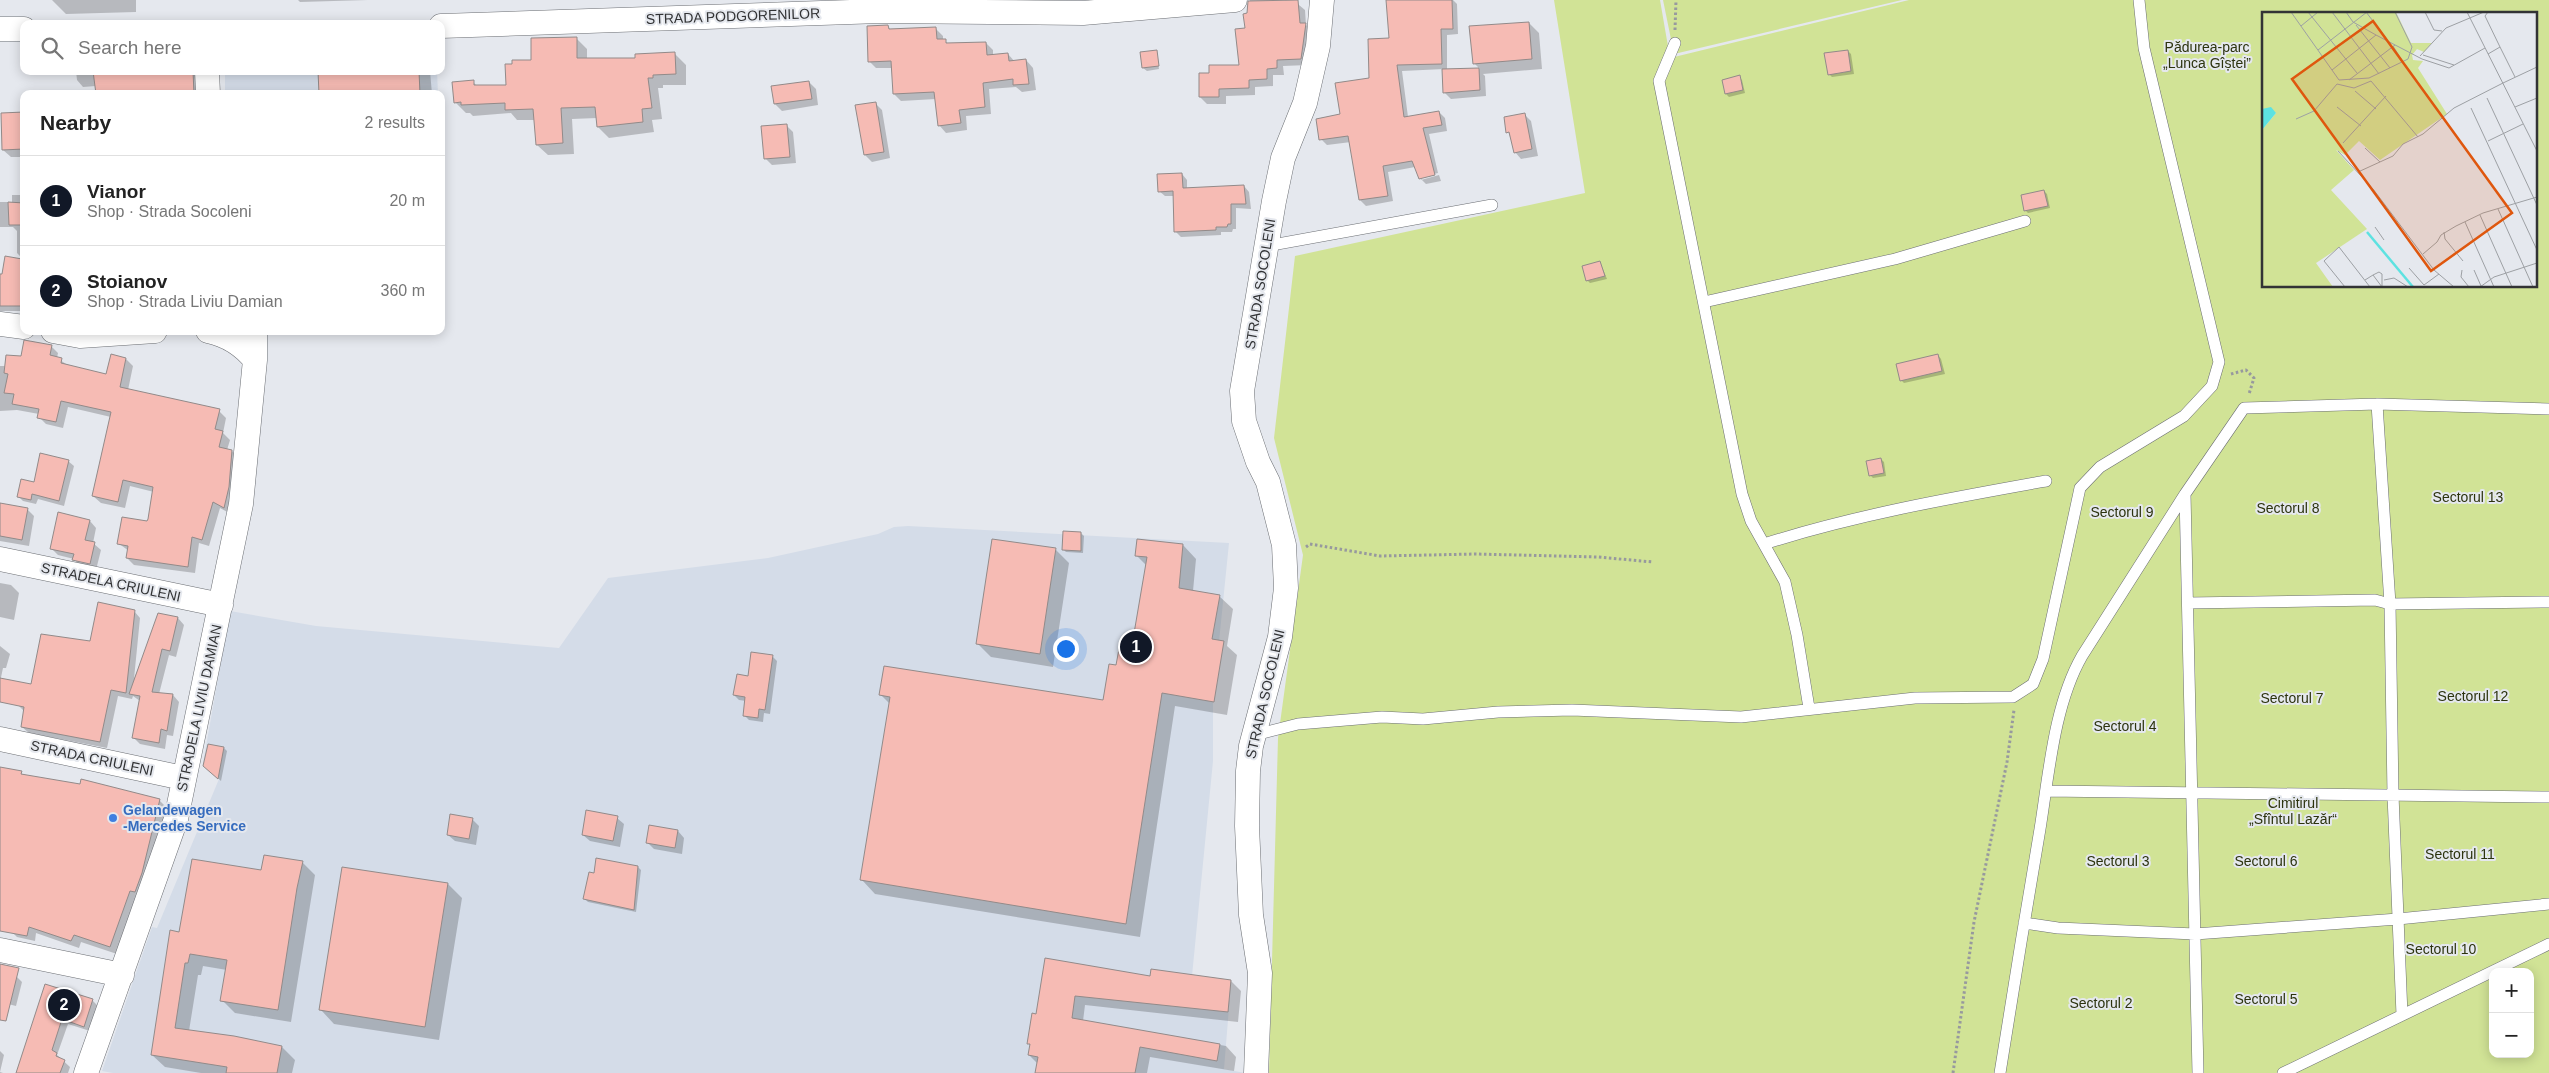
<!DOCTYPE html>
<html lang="en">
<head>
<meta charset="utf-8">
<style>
	body { margin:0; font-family:Helvetica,sans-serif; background:#f6f6f6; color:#222 }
	.controls { position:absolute; right:15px; bottom:15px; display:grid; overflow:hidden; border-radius:10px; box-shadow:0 2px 12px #0003 }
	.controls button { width:45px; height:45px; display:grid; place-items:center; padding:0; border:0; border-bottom:1px solid #e0e0e0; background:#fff; color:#222; font:25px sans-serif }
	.you { position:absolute; left:1065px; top:648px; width:18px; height:18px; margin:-12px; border:4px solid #fff; border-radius:50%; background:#1a73e8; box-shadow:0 0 0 8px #1a73e833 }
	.badge { display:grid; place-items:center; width:32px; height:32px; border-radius:50%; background:#111827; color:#fff; font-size:16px; font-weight:700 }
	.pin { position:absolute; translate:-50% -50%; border:2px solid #fff; box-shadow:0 1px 5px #0006 }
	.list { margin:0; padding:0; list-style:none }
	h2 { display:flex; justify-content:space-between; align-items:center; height:65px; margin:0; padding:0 20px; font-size:21px }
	h2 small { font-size:16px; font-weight:400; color:#767676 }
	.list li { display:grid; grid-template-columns:32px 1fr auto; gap:15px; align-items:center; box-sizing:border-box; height:90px; padding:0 20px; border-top:1px solid #e0e0e0 }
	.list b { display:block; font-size:19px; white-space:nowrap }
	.list p { margin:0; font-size:16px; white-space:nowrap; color:#767676 }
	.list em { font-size:16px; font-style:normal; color:#767676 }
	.icon { flex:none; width:28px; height:28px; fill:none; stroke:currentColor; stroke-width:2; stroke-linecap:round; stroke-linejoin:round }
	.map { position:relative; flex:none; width:2549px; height:1073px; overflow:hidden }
	.search { position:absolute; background:#fff; box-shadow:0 2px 12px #0003; left:20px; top:20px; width:425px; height:55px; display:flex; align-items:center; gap:12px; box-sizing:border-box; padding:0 18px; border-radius:10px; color:#767676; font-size:19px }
	.panel { position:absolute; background:#fff; box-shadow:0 2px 12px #0003; left:20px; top:90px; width:425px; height:245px; border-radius:10px }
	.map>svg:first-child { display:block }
	.built { fill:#d4dce8 }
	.green { fill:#d1e396; fill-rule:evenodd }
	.shadow { fill:#0003 }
	.building { fill:#f6bbb4; stroke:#928a89 }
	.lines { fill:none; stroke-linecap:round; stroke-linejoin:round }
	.lane-casing { stroke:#6b6e73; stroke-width:12 }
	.street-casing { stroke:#6b6e73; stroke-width:25 }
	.path { stroke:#97999e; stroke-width:3; stroke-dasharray:2.5 2.5; stroke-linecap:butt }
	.lane { stroke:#fff; stroke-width:11 }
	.street { stroke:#fff; stroke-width:24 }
	.shop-dot { fill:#3f7fe0; stroke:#e5e8ee; stroke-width:2 }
	.labels { text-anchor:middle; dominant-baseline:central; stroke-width:4; stroke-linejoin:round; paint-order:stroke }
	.street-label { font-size:14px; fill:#323335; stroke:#e5e8ee }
	.park-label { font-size:14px; fill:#2c330e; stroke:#e5e8ee }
	.shop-label { font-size:14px; font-weight:bold; fill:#366cbe; stroke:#e5e8ee; text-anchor:start }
	.inset-river { fill:none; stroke:#5de2e1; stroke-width:2.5 }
	.inset-road { fill:none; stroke:#9da0a4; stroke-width:1 }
	.view { fill:#df570e; fill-opacity:0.15; stroke:#df570e; stroke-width:2.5 }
	.inset-edge { fill:none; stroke:#323335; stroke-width:2.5 }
</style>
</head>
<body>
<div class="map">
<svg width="2549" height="1073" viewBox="0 0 2549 1073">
	<rect width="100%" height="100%" fill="#e5e8ee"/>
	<path class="built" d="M225,71h212l1,23h-213z
		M908,526l321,17 -16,158v60l-21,215 39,7 -7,86 21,4h-1132l-11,-2 50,-144 5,1 62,-149 -16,-16 27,-152 86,15 243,22 49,-70 160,-20 110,-24 16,-7z"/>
	<path class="green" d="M1554,0h106l10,58 239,-58h640v1073h-1280l9,-335 25,-183 -29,-117 21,-182 290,-63zM2263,14h272v272h-272zM2493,972h37v82h-37z
		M1663,0h239l-228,54z"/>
	<path class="shadow" d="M52,0h84v12l-70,2z
		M298,0h70l-68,2z
		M1250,0h18l6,15 11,-15h8l12,10 1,15 7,6 -5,34 -25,1 1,9h-11v11l-18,1v8l-29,1v8h-19l-7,-7 10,-23 30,-8z
		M1387,0h66l4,4 1,30 -11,1v35l33,-1 -6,-6 55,-40 10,10 3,36 -59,5 2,2 1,20 -35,3 -7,-7v-23l-42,2 6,46 31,-5 6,6 2,13 -18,3 9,39 -17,4v3l18,-5 2,6 -15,3 -6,-6 -5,-11 -27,5 5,29 -27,5 -6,-6 -9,-58 -24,3 -6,-6 49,-60 20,-39z
		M888,27l3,3 45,-1 7,7v4l6,4 37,-1 7,7v6l15,-2 7,8 11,-2 7,8 3,22 -14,2 -6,-5 -27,2 2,25 -25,2 1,14 -21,3 -7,-8 -3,-26 -35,2 -7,-7 -1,-26h-17l-7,-7z
		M576,38l11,11v10h49l39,-5 11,11v20h-23v3h-5l4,31 -10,1 2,12 -45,6 -11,-11 -1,-9 -25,1 2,35 -26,1 -11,-10 -2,-25h-18l-6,-7 -38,3 -3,-3h-4l-11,-11 18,-20 4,4 30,1 26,-26z
		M1156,51l3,18 -12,2 -4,-3z
		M1848,51l3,3 3,20 -22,3 -3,-3z
		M76,71h123l2,23h-105v-8l-13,1 -6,-7z
		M319,71h111l2,23h-112z
		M1739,77l3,3 3,13 -16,4 -3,-3z
		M809,82l7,7 2,16 -36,6 -7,-7z
		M875,103l7,7 8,48 -18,4 -7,-7 -8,-49z
		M24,113v44h-13l-8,-7z
		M1524,114l7,7 7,35 -17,3 -6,-7 -11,-33z
		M786,125l7,7 3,31 -24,2 -7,-7z
		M1182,174l5,6v9l57,-3 5,6 2,17 -15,-1v21h-3l-1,3h-11v3l-40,2 -6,-6 -1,-35h-9l-6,-5z
		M2044,191l3,3 3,14 -22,5 -3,-3z
		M12,195h12v65l-7,-7v-22l-4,-4h-13v-25h12z
		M6,258l18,3v50h-24v-36h3z
		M1600,262l7,17 -17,4 -3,-3z
		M51,346l7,7 -1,5 12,8 38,9 19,-16 7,7 -5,24 91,21 7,7 -3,15 7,7 -3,10 5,1 7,8 -8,55 -11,-6 -11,38 -10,-3 -4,30 -61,-8 -7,-7 2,-7 -11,-8 30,-20 6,-31 -24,-6 -5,22 -24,-5 -8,-7 18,-79 -43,-10 -5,21 -17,-4 -7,-7v-3l-22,-4 -17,1v-45h5l1,-10 16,1z
		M1938,355l3,4 4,15 -41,9 -3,-3z
		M1881,459l3,3 2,14 -13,2 -3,-3z
		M68,461l6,5 -10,40 -26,-7 -2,5 -13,-3 -5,-5z
		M0,504l27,5 7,7 -5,30 -29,-5z
		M90,521l6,7 -3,15 8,7 -5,20 -16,-4 -6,-7 -16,-4 -7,-7z
		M1081,533l3,3 -1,17 -17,-1 -3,-3z
		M1183,545l13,14 -3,32 26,5 14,13 -6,37 10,9 -10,60 -52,-9 -35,231 -265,-43 -13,-14 28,-176 -9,-9 223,7 13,-35 15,-15 15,-86 -10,-10z
		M1056,550l13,13 -16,104 -62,-10 -13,-13z
		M0,583l11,2 8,8 -5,27 -14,-3z
		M134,611l6,7 -6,61 25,-65 19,4 6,7 -8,32 -7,-2 -10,39 14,1 6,7 -6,34 -6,-1 -2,14 -25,-5 -7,-7 7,-36 -7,-5 -1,3 -14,-3 -11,52 -78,-15 -7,-6 2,-16 -6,-6 14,-19z
		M0,646l10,8 -4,14h-3l-3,14z
		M772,656l5,5 -7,53 -6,-1 -1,9 -14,-2 -5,-5 2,-14 -7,-1 -5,-5z
		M224,748l3,3 -6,30 -13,-12z
		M0,768l21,5 3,3 135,24 8,8 -17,72 -33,74 -36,-12 -2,6 -43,-15 -1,8 -18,-4 -7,-7 -10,-2z
		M617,818l7,6 -4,23 -30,-6 -7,-6z
		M472,819l7,7 -3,19 -21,-4 -7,-6z
		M678,831l6,7 -2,16 -28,-5 -7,-7z
		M303,863l12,12 -24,147 -56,-9 -13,-13 5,-30 -24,-4 -2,9h-3l-9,56 93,16 13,13 -3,13h-91l-36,-6 -13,-12 28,-122 82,-61z
		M638,867l3,3 -5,42 -48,-10 -3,-3 10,-25z
		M343,868l105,16 14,14 -23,142 -105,-16 -13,-14z
		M1046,959l106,18 79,4 10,10 -3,31 -153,-17 -2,16 143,25 10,11 -2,14 -84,-14 -3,16h-111l2,-9 -9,-9 2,-9 -3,-3 9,-27z
		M0,972l16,4 6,6 -6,24 -16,-4z
		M46,985l46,15 6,6 -8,25 -22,-7 -11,31 13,12 -2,6h-51z
		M0,1051l4,4 -4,17 3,1h-3z"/>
	<path class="building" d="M1298,0l2,23h6l-5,36 -24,1v8l-10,1v10l-18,1v8l-30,1v8h-20v-24h10v-8h30l-4,-36 10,-1 -2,-14 4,-1 1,-12z
		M1386,0h66l1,29h-12l1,35 -45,1 7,52 35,-6 3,14 -19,3 12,47 -16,4 -7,-18 -29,5 5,30 -29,4 -11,-64 -29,4 -3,-21 24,-5 -5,-31 34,-5 -1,-39 21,-1z
		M1529,22l3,37 -59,5 -4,-38z
		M888,25l1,4 47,-2 1,12h9v4l40,-1 1,13 21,-2 1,8 17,-2 3,25 -16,1v-6l-30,4 2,24 -26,3 2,13 -23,3 -4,-34 -41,2 -2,-33 -23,1 -1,-36z
		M577,37v21h58v-4l40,-2 1,22 -23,1v3h-5l4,30 -10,1 1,13 -46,5 -2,-20 -34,1 2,35 -27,2 -3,-36 -28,1v-7l-44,2v-3l-7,1 -2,-21 22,-2v5h32l-1,-21h7v-4h19v-22z
		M1157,50l2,16 -17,2 -2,-16z
		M1848,50l3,21 -23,4 -4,-22z
		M1479,68l1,22 -37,3 -1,-24z
		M93,71h100l1,23h-98z
		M318,71h101l1,23h-101z
		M1740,75l3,15 -18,4 -3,-14z
		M809,81l3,18 -38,5 -3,-18z
		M876,102l8,50 -20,3 -9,-50z
		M24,112v37l-22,1 -1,-37z
		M1525,113l7,36 -18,4 -5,-21 -3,1 -2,-16z
		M787,124l3,33 -26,2 -3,-33z
		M1182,173l1,15 61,-3 2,19h-15v20h-3l-1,3h-11v3l-42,2 -1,-41 -15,1 -1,-18z
		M2044,190l4,16 -24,5 -3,-16z
		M8,202l16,1v22h-15z
		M5,256l17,3v47h-22v-32h2z
		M1600,261l5,15 -19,5 -4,-15z
		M24,340l28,5 -2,10 12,3 -1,5 45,11 5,-20 15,4 -6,29 100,22 -5,20 8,2 -4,16 13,3 -3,37 -5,21 -11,-6 -11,38 -10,-3 -4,30 -62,-9 2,-12 -11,-2 5,-27 25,4 1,-2 5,-32 -30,-7 -5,22 -26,-6 19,-84 -50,-11 -5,21 -19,-4 2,-9 -27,-5 2,-10 -10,-1 4,-19 -4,-1 2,-18 15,1z
		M1938,354l4,17 -42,10 -4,-17z
		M40,453l29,7 -10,41 -27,-7 -1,6 -14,-3 4,-18 13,3z
		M1881,458l3,15 -15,3 -3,-15z
		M0,503l28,5 -6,32 -22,-4z
		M58,512l32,8 -5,20 10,2 -5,22 -18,-4 2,-6 -24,-5z
		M1063,531l18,1v19l-19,-1z
		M992,539l64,9 -16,106 -64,-10z
		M1137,539l46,5 -4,44 41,7 -8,44 12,2 -10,61 -52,-9 -36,231 -266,-44 30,-183 -11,-2 5,-29 219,34 6,-36 7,1 3,-16 12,2 16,-94 -12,-1z
		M98,602l37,8 -9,83 -15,-3 -11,52 -79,-15 3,-20 -24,-5v-24l31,6 10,-50 49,7z
		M158,613l20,4 -8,34 -8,-2 -10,43 21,2 -6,37 -6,-2 -2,14 -27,-5 8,-42 -11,-2z
		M751,652l22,3 -8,55 -6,-1 -1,9 -15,-2 2,-19 -12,-2 4,-21 11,2z
		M208,744l16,3 -6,32 -15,-13z
		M0,767l22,4 -1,3 59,10 1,-5 79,20 -18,74 -7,19 -5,-1 -20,56 -36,-12 -3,6 -42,-14 -2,9 -27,-5z
		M586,810l32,6 -5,25 -31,-6z
		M450,814l23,4 -4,21 -22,-4z
		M649,825l29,5 -3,18 -29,-5z
		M264,855l39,6 -6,27 -19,122 -58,-9 7,-41 -37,-6 -2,9h-3l-10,65 59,8 48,10 -5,27h-51l1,-6 -76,-12 19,-125 9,2 13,-73 69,11z
		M596,858l42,8 -4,44 -51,-11 6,-27 5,1z
		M342,867l106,16 -23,144 -106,-17z
		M1045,958l105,18 1,-7 80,11 -3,32 -153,-16 -3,22 148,26 -3,17 -77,-14 -5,26h-100l3,-16 -10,-2 2,-11h-3l5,-31 4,1z
		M0,964l19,4 -13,53 -6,-1z
		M45,984l48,15 -9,28 -22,-8 -10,31 5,3 -1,3 9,4 -5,13h-44z"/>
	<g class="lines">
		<defs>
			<path id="lane" d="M1675,43l-16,38 83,413 9,27 34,61 12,53 12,73
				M1267,246l225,-41
				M1704,302l191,-43 130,-38
				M2377,404l13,200 3,191 9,220
				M2185,494l13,579
				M1764,544c91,-29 187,-46 282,-63
				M2188,603l187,-3 15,4 159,-2
				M1255,735l43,-11 84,-7 41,2 75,-7 74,-2 169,7 174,-19 98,-1 20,-13 10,-25 37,-171 20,-21 84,-51 28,-30 7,-24 -75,-314 -5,-48
				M2046,791l503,6
				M2024,923l34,5 137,6 203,-15 151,-15
				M2000,1073c13,-81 26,-163 40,-244 9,-56 14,-124 42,-173l103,-162 59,-86 133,-4 172,5
				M2283,1073l266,-129"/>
			<path id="street" d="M441,26l439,-15 203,2 152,-13
				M0,29h24
				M207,71l1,23
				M0,324l24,3
				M53,331l27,5 75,-5
				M208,331c19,4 35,14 47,29
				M0,559l221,46
				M0,739l183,39
				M0,950l122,25
				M86,1073l90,-254 65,-315 14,-144v-29
				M1256,1073l4,-100 -9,-58 -4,-89 1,-55 3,-25 29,-109 6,-49 -2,-43 -16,-63 -10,-20 -14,-41 -2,-30 32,-190 9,-43 22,-55 13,-57 4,-46"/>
		</defs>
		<use href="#lane" class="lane-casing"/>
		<use href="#street" class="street-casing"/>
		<path class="path" d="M1675,30l1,-30
			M2231,374l15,-4 8,8 -5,16
			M1306,547l4,-3 70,12 96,-2 122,3 55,5
			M1953,1073l21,-151 33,-160 7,-52"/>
		<use href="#lane" class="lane"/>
		<use href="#street" class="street"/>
	</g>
	<circle class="shop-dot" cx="113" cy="818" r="5"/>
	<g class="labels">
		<g class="street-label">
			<text transform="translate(733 16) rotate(-2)">STRADA PODGORENILOR</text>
			<text transform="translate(1260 284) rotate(-81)">STRADA SOCOLENI</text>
			<text transform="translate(111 582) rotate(12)">STRADELA CRIULENI</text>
			<text transform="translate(1265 694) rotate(-77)">STRADA SOCOLENI</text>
			<text transform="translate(199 708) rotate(-78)">STRADELA LIVIU DAMIAN</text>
			<text transform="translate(92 758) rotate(12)">STRADA CRIULENI</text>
		</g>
		<g class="park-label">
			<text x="2207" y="47">Pădurea-parc<tspan x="2207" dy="16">„Lunca Gîștei”</tspan></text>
			<text x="2468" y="497">Sectorul 13</text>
			<text x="2288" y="508">Sectorul 8</text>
			<text x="2122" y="512">Sectorul 9</text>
			<text x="2473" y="696">Sectorul 12</text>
			<text x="2292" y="698">Sectorul 7</text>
			<text x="2125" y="726">Sectorul 4</text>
			<text x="2293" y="803">Cimitirul<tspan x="2293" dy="16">„Sfîntul Lazăr“</tspan></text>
			<text x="2460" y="854">Sectorul 11</text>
			<text x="2118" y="861">Sectorul 3</text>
			<text x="2266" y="861">Sectorul 6</text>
			<text x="2441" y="949">Sectorul 10</text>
			<text x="2266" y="999">Sectorul 5</text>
			<text x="2101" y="1003">Sectorul 2</text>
		</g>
		<g class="shop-label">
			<text x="123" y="810">Gelandewagen<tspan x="123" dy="16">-Mercedes Service</tspan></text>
		</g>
	</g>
	<g transform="translate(2262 12)">
		<rect width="275" height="275" fill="#e5e8ee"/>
		<path d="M0,0h134l15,31h21l-8,9 -7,-3 -5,6 1,5 10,1 -5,7 29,46 -67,46 -21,-19 -14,14 -9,-5 18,20 -23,20 36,39 -51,34 17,24h-71v-157l14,-17 -14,-4z" fill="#d1e396"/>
		<path d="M9,95l5,6 -14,17v-21z" fill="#5de2e1"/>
		<path class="inset-river" d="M105,220l46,55"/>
		<path class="inset-road" d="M29,0l48,68 30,-2 39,-19 4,-12 -17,-35M46,0l49,61M70,0l47,62M84,0l7,10 23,13 46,24 27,9 36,-20M104,0l20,26M163,0l9,18 8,1M205,0l70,139M226,0l-3,4 15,31M94,13l34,43M39,14l17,-14M131,34l10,16M56,38l49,-38M226,42l12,-7 15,30M161,43l31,10M158,44l26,-28 38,-16M70,58l44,-35M87,68l46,-35M241,71l34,-16M93,79l21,18M225,86l50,107M75,95l24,19M253,95l22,-9M209,96l66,142M34,107l18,-8 23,-27 17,4 17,-7 47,56M226,129l35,-17M81,131l43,-47M103,136l15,14M76,139l35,38 61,81 20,17M96,160l35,-16 10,-12 20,-10 31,-26 49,-25M236,197l35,78M218,203l32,72M203,210l29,65M113,215l9,13M182,220l1,7 18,22M161,242l14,-12 4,-7 15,-9 27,-13 54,-16M147,256l15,17 15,-11M200,258l-1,7 8,10M212,258l7,16M111,263l6,-3 3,2v13M103,268l8,-5 9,12M122,268l10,-2 14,9M83,275l-21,-26 15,-14 31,40M218,275l14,-10 43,-14"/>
		<path class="view" d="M111,9l139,192 -81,58 -139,-192z"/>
		<rect width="275" height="275" class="inset-edge"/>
	</g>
</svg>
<div class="controls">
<button>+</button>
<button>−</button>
</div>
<div class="you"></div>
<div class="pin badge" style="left:1136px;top:647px">1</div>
<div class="pin badge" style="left:64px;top:1005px">2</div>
<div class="search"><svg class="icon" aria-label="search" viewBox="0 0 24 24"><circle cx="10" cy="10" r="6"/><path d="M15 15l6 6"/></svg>Search here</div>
<section class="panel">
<h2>Nearby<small>2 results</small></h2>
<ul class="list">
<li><span class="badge">1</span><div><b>Vianor</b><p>Shop · Strada Socoleni</p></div><em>20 m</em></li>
<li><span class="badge">2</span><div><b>Stoianov</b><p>Shop · Strada Liviu Damian</p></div><em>360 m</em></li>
</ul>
</section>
</div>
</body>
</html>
